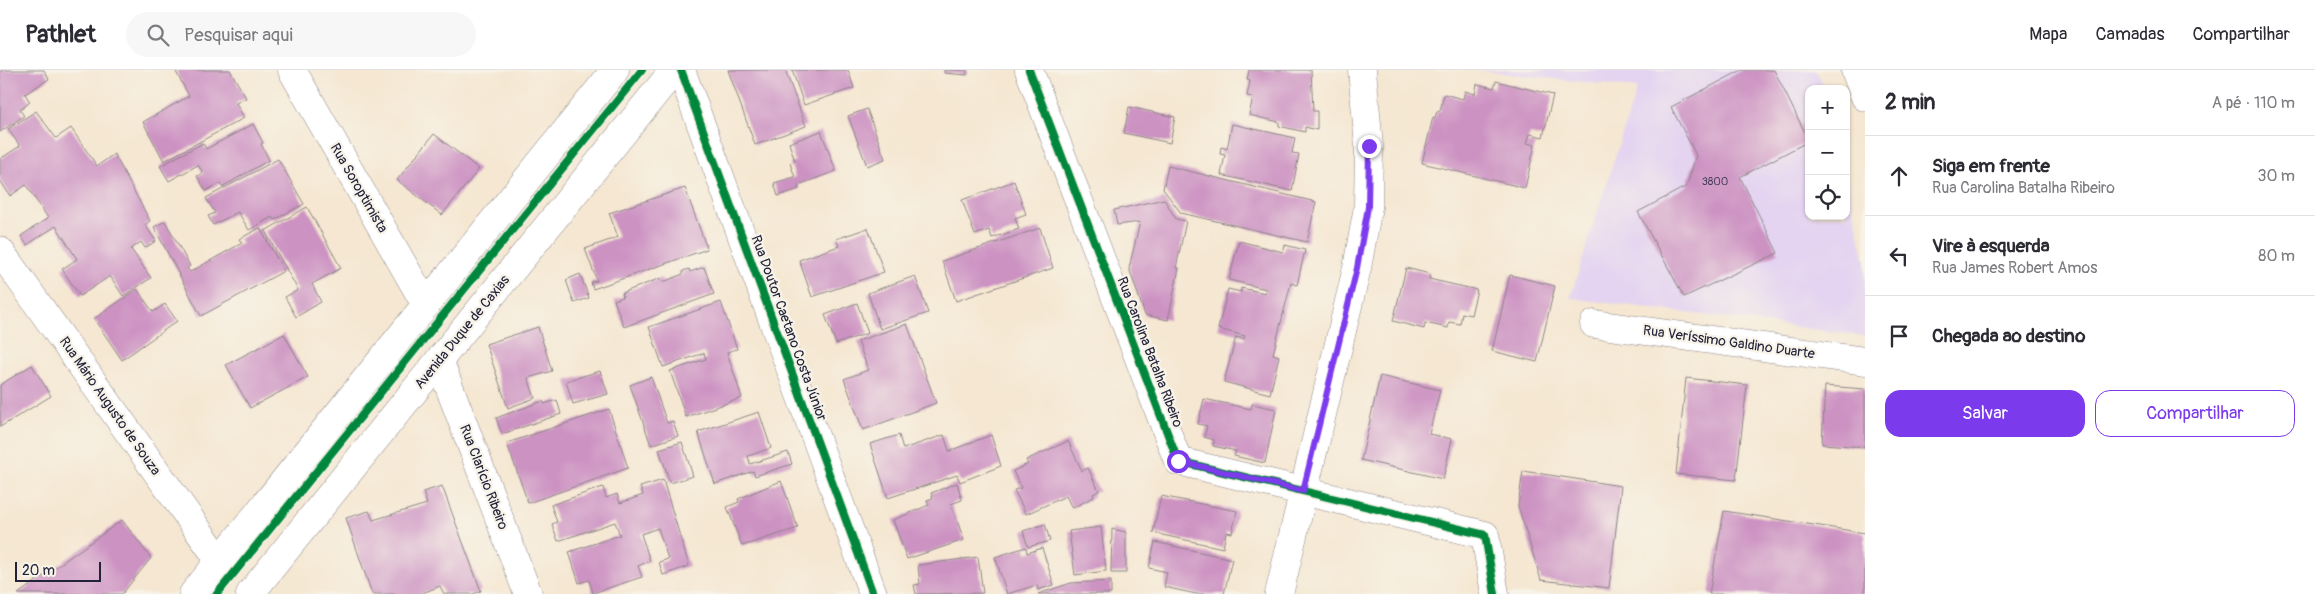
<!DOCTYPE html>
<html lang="pt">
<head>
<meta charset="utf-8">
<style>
	body { margin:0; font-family:Pangolin,sans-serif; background:#f7f7f7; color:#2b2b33 }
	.controls { position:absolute; right:15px; top:15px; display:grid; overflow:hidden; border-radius:10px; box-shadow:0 1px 4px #0004 }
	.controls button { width:45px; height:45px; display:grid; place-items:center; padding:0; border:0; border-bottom:1px solid #e1e1e2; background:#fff; color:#2b2b33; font:25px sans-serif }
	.scale { position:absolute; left:15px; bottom:12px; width:86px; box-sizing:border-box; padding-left:5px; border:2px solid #22223b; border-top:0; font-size:14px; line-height:18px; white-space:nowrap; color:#22223b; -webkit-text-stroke:4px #f7f3e8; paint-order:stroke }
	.stop { position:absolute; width:15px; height:15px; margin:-11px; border:4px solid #7c3aed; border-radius:50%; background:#fff }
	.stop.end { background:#7c3aed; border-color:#fff; box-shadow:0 1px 5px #0008 }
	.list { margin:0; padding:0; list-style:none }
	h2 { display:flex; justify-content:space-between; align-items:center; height:65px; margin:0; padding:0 20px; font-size:21px }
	h2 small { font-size:16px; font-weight:400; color:#7c7c81 }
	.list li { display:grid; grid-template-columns:32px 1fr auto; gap:15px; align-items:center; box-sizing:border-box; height:80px; padding:0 20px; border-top:1px solid #e1e1e2 }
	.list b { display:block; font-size:19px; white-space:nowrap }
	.list p { margin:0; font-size:16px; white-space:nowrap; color:#7c7c81 }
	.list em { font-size:16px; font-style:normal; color:#7c7c81 }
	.actions { display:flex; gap:10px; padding:15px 20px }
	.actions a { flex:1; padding:11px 0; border:1px solid #7c3aed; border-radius:15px; text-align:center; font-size:18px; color:#7c3aed }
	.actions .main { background:#7c3aed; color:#fff }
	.icon { flex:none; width:28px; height:28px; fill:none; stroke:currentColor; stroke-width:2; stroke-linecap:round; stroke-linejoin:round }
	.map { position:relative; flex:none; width:1865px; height:524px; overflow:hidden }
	header { display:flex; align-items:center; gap:30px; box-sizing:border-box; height:70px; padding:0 25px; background:#fff; border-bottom:1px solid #e1e1e2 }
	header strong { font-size:24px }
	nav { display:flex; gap:28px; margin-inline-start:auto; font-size:18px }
	.search { width:350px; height:45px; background:#f7f7f7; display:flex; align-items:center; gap:12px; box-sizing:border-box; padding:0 18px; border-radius:28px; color:#7c7c81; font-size:19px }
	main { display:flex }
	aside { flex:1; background:#fff }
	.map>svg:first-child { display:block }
	.built { fill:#e4d3f1 }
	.building { fill:#cc92c2 }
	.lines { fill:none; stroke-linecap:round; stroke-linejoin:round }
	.minor-casing { stroke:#8c8486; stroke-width:29 }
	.major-casing { stroke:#8c8486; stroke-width:29 }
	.minor { stroke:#fff; stroke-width:28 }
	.major { stroke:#fff; stroke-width:28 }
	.cycleway-casing { stroke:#f7f3e8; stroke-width:11 }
	.cycleway { stroke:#00873e; stroke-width:8 }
	.route { stroke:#7c3aed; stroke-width:6 }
	.labels { text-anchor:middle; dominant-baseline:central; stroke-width:4.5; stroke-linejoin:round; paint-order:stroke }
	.number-label { font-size:11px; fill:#4c3e5d }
	.street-label { font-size:14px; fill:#22223b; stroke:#f7f3e8 }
</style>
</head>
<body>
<header>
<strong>Pathlet</strong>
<div class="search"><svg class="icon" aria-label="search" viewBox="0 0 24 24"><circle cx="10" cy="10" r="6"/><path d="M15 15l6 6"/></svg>Pesquisar aqui</div>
<nav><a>Mapa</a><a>Camadas</a><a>Compartilhar</a></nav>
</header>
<main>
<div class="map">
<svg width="1865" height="524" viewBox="0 0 1865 524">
	<rect width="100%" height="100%" fill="#f7f3e8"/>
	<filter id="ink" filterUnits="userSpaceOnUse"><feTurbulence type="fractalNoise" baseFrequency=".02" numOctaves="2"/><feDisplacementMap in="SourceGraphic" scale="10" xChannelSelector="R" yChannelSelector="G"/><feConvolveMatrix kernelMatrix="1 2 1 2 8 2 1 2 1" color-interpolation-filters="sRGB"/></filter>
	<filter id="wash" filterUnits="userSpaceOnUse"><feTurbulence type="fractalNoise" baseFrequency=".0096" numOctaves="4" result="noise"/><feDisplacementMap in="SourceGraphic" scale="20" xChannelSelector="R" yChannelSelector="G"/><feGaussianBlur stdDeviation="1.12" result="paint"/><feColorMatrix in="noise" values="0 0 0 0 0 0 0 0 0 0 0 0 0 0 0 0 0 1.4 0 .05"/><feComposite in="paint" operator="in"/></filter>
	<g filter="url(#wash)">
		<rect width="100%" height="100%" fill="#f5e7d1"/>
		<path class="built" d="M1474,0h342l10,19h-17v127h37v-40l19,86v74l-295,-38 67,-210z"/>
		<g id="blocks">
			<path class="building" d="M3,0h41l5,9 -24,15 5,8 -10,8 4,6 -24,16v-60z
				M179,0h51l16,28 -10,5 8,15 -80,43 -21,-39 46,-26 -13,-24z
				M728,0h57l21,56 -51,19z
				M792,0h56l6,18 -50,17z
				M944,0h23v5l-23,-2z
				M1249,0h62l2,41h4v19l-12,-3v5l-26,-6v-4l-30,-7 4,-18 -6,-1 3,-15 -3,-1z
				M1742,0h32l35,71 -69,36 38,76 -94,44 -46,-85 49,-26 9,-31 -25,-48z
				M1496,11l57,14 -10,42 -13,-3 -3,9 8,2 -10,43 -103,-25 11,-46 2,1 2,-7h3l4,-17 19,5 2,-8 10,3 2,-10 17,4z
				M1129,37l46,10 -5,26 -46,-10z
				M867,39l18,50 -18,7 -19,-50z
				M36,41l20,27 15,-10 26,38 17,-12 36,67 -5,4 11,16 -11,7 -4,-6 -10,7 20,29 -28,18 -13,-20 -30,20 -18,-27 15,-10 -21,-33 -29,19 -6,-9 27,-18 -22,-33 -16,11 -10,-16v-21l20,-13 -12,-17z
				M253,54l10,19 -2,1 8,16 -47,27 -2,-4 -14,8 -9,-15 6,-3 -5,-8 -29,16 -9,-15 43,-23 3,6z
				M1232,54l63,14 -3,15 7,1 -7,37 -71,-16 4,-20 -5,-1 1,-7 6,2z
				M821,61l15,40 -38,14 1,4 -21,7 -4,-13 21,-6 -5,-14 5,-2 -6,-18z
				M434,64l45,35 -37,46 -45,-35z
				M278,89l26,45 -30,16 -2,-3 -23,13 -11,-18 -25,13 -5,-9 7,-3 -9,-15z
				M1168,96l148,36 -9,40 -126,-29 -18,-24z
				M1014,111l12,33 -11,4 4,11 -27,9 -3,-8 -14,5 -13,-35z
				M685,118l22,61 -114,40 -2,-7 6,-1 -12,-32 33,-12 -9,-24z
				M1164,129l12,20 10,2 -10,47h3l-11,52 -23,-5 -16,-47 11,-46 -23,3 -3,-15z
				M307,137l34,61 -29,16 9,18 -25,15 -11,-20 13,-7 -33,-59z
				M165,151l25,45 -3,2 3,4 52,-29 -3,-4 21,-11 24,43 -83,45 -47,-89z
				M868,158l16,44 -72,25 -13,-37 40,-14 -3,-7z
				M1040,158l13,40 -97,33 -14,-40z
				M1239,171l44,11 2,-7 20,5 -8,35 -6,-2 -18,71 6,2 -9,38 -46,-12 12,-45 8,2 1,-3 -27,-7 10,-40 13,3v-4l24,5 1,-4 -37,-9z
				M704,197l10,27 -90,33 -10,-27 9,-3 -1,-4 39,-15 2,4 20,-8v-3l6,-2 1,3z
				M1406,198l24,6 -1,5 48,11 -6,25 -9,-2 -2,11 -11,-2 -1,6 -23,-5 -1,6 -31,-8z
				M580,204l9,24 -15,5 -8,-23z
				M1510,205l45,11 -18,76 -45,-11z
				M915,206l13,37 -48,16 -12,-36z
				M137,219l16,23 12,-8 12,17 -55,39 -28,-41z
				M721,232l16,47 -10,3 15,46 -56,19 -16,-46 36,-12 -2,-6 -41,14 -14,-40z
				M857,233l11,30 -32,11 -11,-29z
				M907,254l29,79 -73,27 -19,-51 24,-9 -10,-29z
				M538,257l14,44 -24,7 7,20 -27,10 -22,-64z
				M284,264l24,43 -58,31 -24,-43z
				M32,295l19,31 -51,31v-42z
				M600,301l8,23 -35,10 -7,-23z
				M1380,306l60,14 -11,44 23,5 -9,40 -82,-19z
				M651,307l16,46 6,-2 5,15 -27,9 -21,-60z
				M1686,308l61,7 -11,95 -60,-6z
				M1825,316l40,3v58l-43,-3z
				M1204,329l47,10 1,-5 24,5 -11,54 -31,-7 2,-5 -23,-5 1,-6 -10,-3 3,-11 -9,-2z
				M557,330l4,14 -59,20 -6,-16 47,-17 1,3z
				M609,339l19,59 -100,35 -21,-60z
				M759,342l12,36 -23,8 2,8 38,-12 4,12 -37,12 -2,-5 -38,13 -17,-52z
				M899,365l4,14 41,-14 5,16 42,-16 10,31 -41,16 -3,-7 -69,23 -18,-54z
				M1068,371l14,30 6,-3 11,23 -6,3 1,3 -22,11 -6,-12 -40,18 -12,-24 7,-2 -8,-17 15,-7 -2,-4z
				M682,372l11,34 -23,7 -11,-34z
				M1523,401l98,15 -12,102 -68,-8 -23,-74z
				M663,410l26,86 -26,9 -4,-13 9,-3 -10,-31 -17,6 9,27 -12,5 4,11 -49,16 -4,-13 -10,3 -10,-31 51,-17 -5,-13 -57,19 -6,-17 5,-2 -6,-17 52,-18 3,11 11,-4 3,9 23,-8 -3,-8z
				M781,411l17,47 -56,18 -15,-39 12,-5 -1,-3z
				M957,413l5,17 -11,4 13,36 -57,19 -14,-39 36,-15 -2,-5 6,-2 -2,-5z
				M442,416l39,105 -8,3h-29l-4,-8 -20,8h-48l-26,-76 23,-7 4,9 54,-16 -4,-12z
				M1161,426l76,15 -5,22 -6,-1 -3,16 -70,-15z
				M1724,441l141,22v61h-156z
				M122,450l29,38 -29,36h-104z
				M1045,454l5,17 -22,6 -5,-16z
				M1101,457l5,44 -31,4 -6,-44z
				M1112,459l14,3v41h-15z
				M1155,472l77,17 -8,35h-28l-32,-7 3,-15 -18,-4z
				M1026,477l1,6 15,-5 12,37 -16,5 -1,-5 -30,9 -12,-37z
				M978,487l5,36 -67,1 -2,-9 6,-1 -2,-19z
				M1111,511v13h-73l33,-11z"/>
		</g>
	</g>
	<g filter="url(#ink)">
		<use href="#blocks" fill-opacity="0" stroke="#8c8486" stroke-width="1"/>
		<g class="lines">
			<defs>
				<path id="minor" d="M292,0l134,235
					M681,0l192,524
					M1029,0l149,391 307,74 10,59
					M0,181l220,310
					M1594,254l271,37
					M439,290l89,234
					M1279,524l78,-326 11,-61 1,-61 -7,-76"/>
				<path id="major" d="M1855,0l10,27
					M193,524l422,-524
					M250,524l424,-524"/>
			</defs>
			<use href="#minor" class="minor-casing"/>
			<use href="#major" class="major-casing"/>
			<use href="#minor" class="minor"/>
			<use href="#major" class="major"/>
			<defs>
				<path id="cycleway" d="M681,0l192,524
					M1029,0l149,391 307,74 10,59
					M217,524l425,-524"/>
			</defs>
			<use href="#cycleway" class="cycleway-casing"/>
			<use href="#cycleway" class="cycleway"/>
		</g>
	</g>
	<g class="lines" filter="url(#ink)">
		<path class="route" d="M1178,391l125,30 54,-223 11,-61 1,-61"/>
	</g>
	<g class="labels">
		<g class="number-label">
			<text x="1715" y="111">3800</text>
		</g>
		<g class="street-label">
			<text transform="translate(359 118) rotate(60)">Rua Soroptimista</text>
			<text transform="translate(789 258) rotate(70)">Rua Doutor Caetano Costa Júnior</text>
			<text transform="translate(462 262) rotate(-51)">Avenida Duque de Caxias</text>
			<text transform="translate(1729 272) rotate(8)">Rua Veríssimo Galdino Duarte</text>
			<text transform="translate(1150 282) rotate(69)">Rua Carolina Batalha Ribeiro</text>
			<text transform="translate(110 336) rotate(55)">Rua Mário Augusto de Souza</text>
			<text transform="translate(484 407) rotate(69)">Rua Clarício Ribeiro</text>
		</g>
	</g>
</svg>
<div class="controls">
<button>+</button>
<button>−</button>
<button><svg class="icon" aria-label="locate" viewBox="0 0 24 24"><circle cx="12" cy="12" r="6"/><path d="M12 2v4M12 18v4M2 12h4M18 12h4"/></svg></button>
</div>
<div class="scale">20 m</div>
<div class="stop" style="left:1178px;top:391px"></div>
<div class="stop end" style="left:1369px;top:76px"></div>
</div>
<aside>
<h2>2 min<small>A pé · 110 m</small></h2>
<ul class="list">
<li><svg class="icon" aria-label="ahead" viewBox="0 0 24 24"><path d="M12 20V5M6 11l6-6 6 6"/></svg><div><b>Siga em frente</b><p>Rua Carolina Batalha Ribeiro</p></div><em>30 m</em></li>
<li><svg class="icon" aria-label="left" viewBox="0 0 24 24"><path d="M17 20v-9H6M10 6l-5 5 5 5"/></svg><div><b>Vire à esquerda</b><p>Rua James Robert Amos</p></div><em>80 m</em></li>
<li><svg class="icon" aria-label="arrive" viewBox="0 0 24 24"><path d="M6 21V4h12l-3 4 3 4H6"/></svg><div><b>Chegada ao destino</b></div></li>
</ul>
<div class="actions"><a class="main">Salvar</a><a>Compartilhar</a></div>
</aside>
</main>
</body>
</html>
